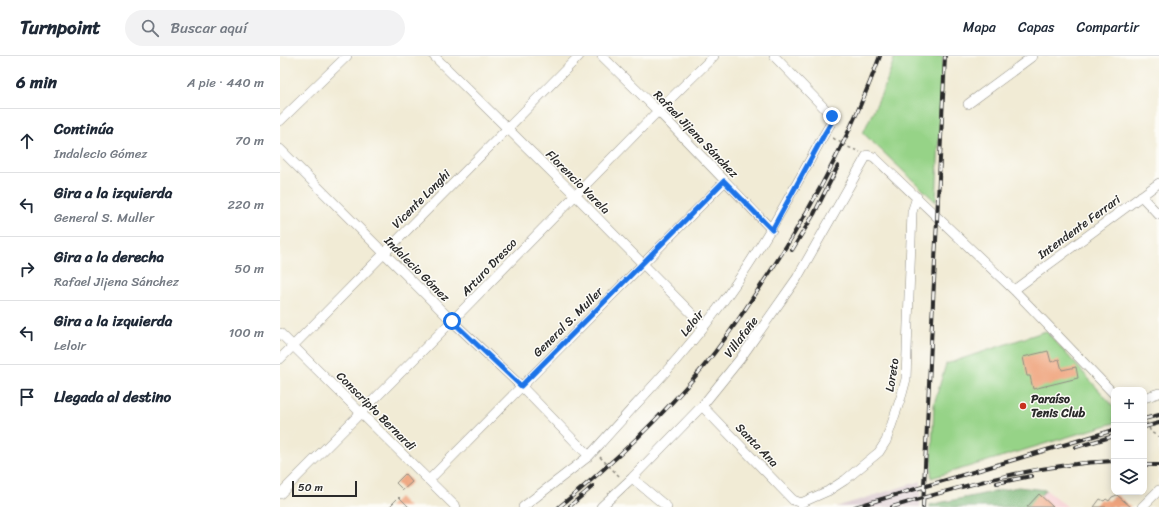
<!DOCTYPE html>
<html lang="es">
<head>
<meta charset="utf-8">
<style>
	body { margin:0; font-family:Sriracha,sans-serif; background:#f2f2f3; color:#1f2937 }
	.controls { position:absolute; right:12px; bottom:12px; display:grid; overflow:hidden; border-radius:8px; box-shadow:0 2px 10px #0003 }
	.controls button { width:36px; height:36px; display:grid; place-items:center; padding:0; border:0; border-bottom:1px solid #e0e1e3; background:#fff; color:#1f2937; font:20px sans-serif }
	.scale { position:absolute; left:12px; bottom:10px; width:65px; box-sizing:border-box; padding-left:4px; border:2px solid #2b2b2b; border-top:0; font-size:11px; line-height:14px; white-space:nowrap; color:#2b2b2b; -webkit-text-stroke:3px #fdfcf7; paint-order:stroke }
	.stop { position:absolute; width:12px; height:12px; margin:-9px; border:3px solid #1a73e8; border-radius:50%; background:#fff }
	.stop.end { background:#1a73e8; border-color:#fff; box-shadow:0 1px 4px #0008 }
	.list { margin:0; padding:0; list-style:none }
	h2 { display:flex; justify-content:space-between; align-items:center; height:52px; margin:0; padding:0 16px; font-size:17px }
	h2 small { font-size:13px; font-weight:400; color:#747a83 }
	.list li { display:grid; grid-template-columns:26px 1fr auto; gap:12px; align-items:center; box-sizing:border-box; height:64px; padding:0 16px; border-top:1px solid #e0e1e3 }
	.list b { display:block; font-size:15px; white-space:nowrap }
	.list p { margin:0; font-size:13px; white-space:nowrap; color:#747a83 }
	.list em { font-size:13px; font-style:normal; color:#747a83 }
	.icon { flex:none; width:22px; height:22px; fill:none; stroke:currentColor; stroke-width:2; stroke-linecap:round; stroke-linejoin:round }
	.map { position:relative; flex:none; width:879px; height:451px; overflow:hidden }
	header { display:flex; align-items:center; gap:24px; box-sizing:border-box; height:56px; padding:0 20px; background:#fff; border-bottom:1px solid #e0e1e3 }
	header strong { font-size:19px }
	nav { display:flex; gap:22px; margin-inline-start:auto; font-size:14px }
	.search { width:280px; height:36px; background:#f2f2f3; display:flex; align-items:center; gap:10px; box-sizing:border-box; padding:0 14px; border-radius:22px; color:#747a83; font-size:15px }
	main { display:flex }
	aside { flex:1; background:#fff }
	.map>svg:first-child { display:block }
	.built { fill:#f7cfd3 }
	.industrial { fill:#d2bdc7 }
	.green { fill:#96d387; stroke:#607f59 }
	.forest { fill:#78b574; stroke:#527050 }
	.building { fill:#efa47e }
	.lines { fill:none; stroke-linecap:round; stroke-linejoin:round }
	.street-casing { stroke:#8e8b80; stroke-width:10 }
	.path { stroke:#8e8b80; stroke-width:1.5; stroke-dasharray:3 3; stroke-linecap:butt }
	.street { stroke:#fff; stroke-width:9 }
	.rail-casing { stroke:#2b2b2b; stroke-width:4 }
	.rail { stroke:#fdfcf7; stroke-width:2.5; stroke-dasharray:8; stroke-linecap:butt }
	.route { stroke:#1a73e8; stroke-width:5 }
	.poi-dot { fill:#c8321e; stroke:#fdfcf7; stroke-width:1.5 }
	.labels { text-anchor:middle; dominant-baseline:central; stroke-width:3; stroke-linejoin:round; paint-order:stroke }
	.street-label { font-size:12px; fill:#2b2b2b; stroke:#fdfcf7 }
	.poi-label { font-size:12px; font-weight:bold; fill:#2b2b2b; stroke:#fdfcf7; text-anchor:start }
</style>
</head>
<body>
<header>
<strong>Turnpoint</strong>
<div class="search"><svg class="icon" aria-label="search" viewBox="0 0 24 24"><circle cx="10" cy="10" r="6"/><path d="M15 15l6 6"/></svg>Buscar aquí</div>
<nav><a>Mapa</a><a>Capas</a><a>Compartir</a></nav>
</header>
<main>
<aside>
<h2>6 min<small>A pie · 440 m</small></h2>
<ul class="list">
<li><svg class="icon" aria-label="ahead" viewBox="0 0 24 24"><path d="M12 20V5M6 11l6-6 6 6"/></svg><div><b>Continúa</b><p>Indalecio Gómez</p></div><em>70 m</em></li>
<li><svg class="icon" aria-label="left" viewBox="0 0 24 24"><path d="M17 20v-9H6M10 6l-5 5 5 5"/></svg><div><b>Gira a la izquierda</b><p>General S. Muller</p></div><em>220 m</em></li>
<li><svg class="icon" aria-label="right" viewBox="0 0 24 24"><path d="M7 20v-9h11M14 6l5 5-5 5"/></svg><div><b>Gira a la derecha</b><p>Rafael Jijena Sánchez</p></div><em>50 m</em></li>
<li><svg class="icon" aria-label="left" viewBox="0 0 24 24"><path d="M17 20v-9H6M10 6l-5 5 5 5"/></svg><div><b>Gira a la izquierda</b><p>Leloir</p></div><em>100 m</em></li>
<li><svg class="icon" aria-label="arrive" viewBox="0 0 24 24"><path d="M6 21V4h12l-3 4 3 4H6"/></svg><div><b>Llegada al destino</b></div></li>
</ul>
</aside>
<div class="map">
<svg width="879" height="451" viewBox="0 0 879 451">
	<rect width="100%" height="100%" fill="#fdfcf7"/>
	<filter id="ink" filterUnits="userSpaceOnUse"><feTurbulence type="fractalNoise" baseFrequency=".025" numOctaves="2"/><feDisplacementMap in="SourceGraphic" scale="8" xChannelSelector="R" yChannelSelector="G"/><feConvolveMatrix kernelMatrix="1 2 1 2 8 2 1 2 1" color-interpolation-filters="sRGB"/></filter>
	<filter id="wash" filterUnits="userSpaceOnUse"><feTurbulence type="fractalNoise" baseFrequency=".012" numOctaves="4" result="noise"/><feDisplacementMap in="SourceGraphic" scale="16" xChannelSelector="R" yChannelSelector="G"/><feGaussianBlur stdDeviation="0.9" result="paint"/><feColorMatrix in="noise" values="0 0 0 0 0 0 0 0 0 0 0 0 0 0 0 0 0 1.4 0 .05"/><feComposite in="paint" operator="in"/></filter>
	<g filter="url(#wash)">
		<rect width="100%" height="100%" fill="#f1ebd5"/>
		<path class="built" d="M766,434l22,17h-39z"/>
		<path class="industrial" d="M641,425l-1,26h-84z"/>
		<path class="green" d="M615,0h48l-7,146 -73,-69 22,-47z
			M766,275l68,76v16l-183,55 3,-74 12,-40z"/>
		<path class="forest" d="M738,431l28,3 -17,17h-100v-2z"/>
		<g id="blocks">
			<path class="building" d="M768,295l3,11 8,-3 3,11 14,-3 2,11 -45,11 -3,-13h-3l-4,-19z
				M125,418l7,8 -9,8 -7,-7z
				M759,438l14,13h-26z
				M837,439l14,12h-37l6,-8 4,2 2,-2 3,2 3,-4z
				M119,441l10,10h-20z"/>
		</g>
	</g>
	<g filter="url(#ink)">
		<use href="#blocks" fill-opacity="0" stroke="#8e8b80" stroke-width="1"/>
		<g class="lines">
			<defs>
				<path id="street" d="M154,0l142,140 128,130
					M322,0l56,55 114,119
					M688,48l65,-48
					M0,65l67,-65
					M0,93l172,172 69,65 68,70
					M861,140l18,19
					M734,234l145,-107
					M0,277l176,174
					M0,303l299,-303
					M864,342l15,-5
					M422,350l91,94 8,3 27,-12 17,-11 34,-28 7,-11 16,-47 4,-15 6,-167 5,-15
					M352,422l35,29
					M149,424l296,-299
					M0,438l172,-173 206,-210 56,-55
					M243,451l66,-51 11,-12c39,-44 81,-86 116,-133 42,-55 75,-117 109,-178l6,-10 1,-7 -58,-60
					M321,451l31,-29 70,-72 38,-47 57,-81 70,-123 7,2 140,133 100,104
					M862,451l17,-17"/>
			</defs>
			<use href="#street" class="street-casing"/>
			<path class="path" d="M553,82l15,9 12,5
				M864,361l7,15 8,5
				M320,401l20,20"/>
			<use href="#street" class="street"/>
			<defs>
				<path id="rail" d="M512,194l22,-36 24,-48
					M864,363l15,-4
					M864,371l15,-4
					M796,391l38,-11
					M864,409h15
					M717,427l34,-7
					M290,450l23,-20
					M279,451c52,-42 102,-89 145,-141 17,-21 33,-44 48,-67 52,-76 96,-156 128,-243
					M575,451l259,-77
					M612,451c74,-22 145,-43 222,-46
					M643,451l22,-451"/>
			</defs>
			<use href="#rail" class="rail-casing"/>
			<use href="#rail" class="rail"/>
		</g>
	</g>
	<g class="lines" filter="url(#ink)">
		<path class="route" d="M172,265l69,65 203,-205 48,49 53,-97 6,-10 1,-7"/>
	</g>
	<circle class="poi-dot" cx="743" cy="350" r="4"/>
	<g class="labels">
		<g class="street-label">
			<text transform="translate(416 78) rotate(46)">Rafael Jijena Sánchez</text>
			<text transform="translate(298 126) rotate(45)">Florencio Varela</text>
			<text transform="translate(141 143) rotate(-45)">Vicente Longhi</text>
			<text transform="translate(799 171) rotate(-36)">Intendente Ferrari</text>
			<text transform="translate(209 211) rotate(-46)">Arturo Dresco</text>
			<text transform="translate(137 213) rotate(45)">Indalecio Gómez</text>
			<text transform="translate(288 266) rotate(-45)">General S. Muller</text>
			<text transform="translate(412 267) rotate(-51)">Leloir</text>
			<text transform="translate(461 281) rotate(-53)">Villafañe</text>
			<text transform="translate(612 319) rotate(-81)">Loreto</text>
			<text transform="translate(96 355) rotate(45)">Conscripto Bernardi</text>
			<text transform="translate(477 389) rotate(46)">Santa Ana</text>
		</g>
		<g class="poi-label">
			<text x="751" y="343">Paraíso<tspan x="751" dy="14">Tenis Club</tspan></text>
		</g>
	</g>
</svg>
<div class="controls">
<button>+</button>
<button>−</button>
<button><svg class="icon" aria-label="layers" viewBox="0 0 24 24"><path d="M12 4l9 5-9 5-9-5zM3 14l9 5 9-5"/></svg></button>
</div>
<div class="scale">50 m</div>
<div class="stop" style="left:172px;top:265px"></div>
<div class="stop end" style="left:552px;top:60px"></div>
</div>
</main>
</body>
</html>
